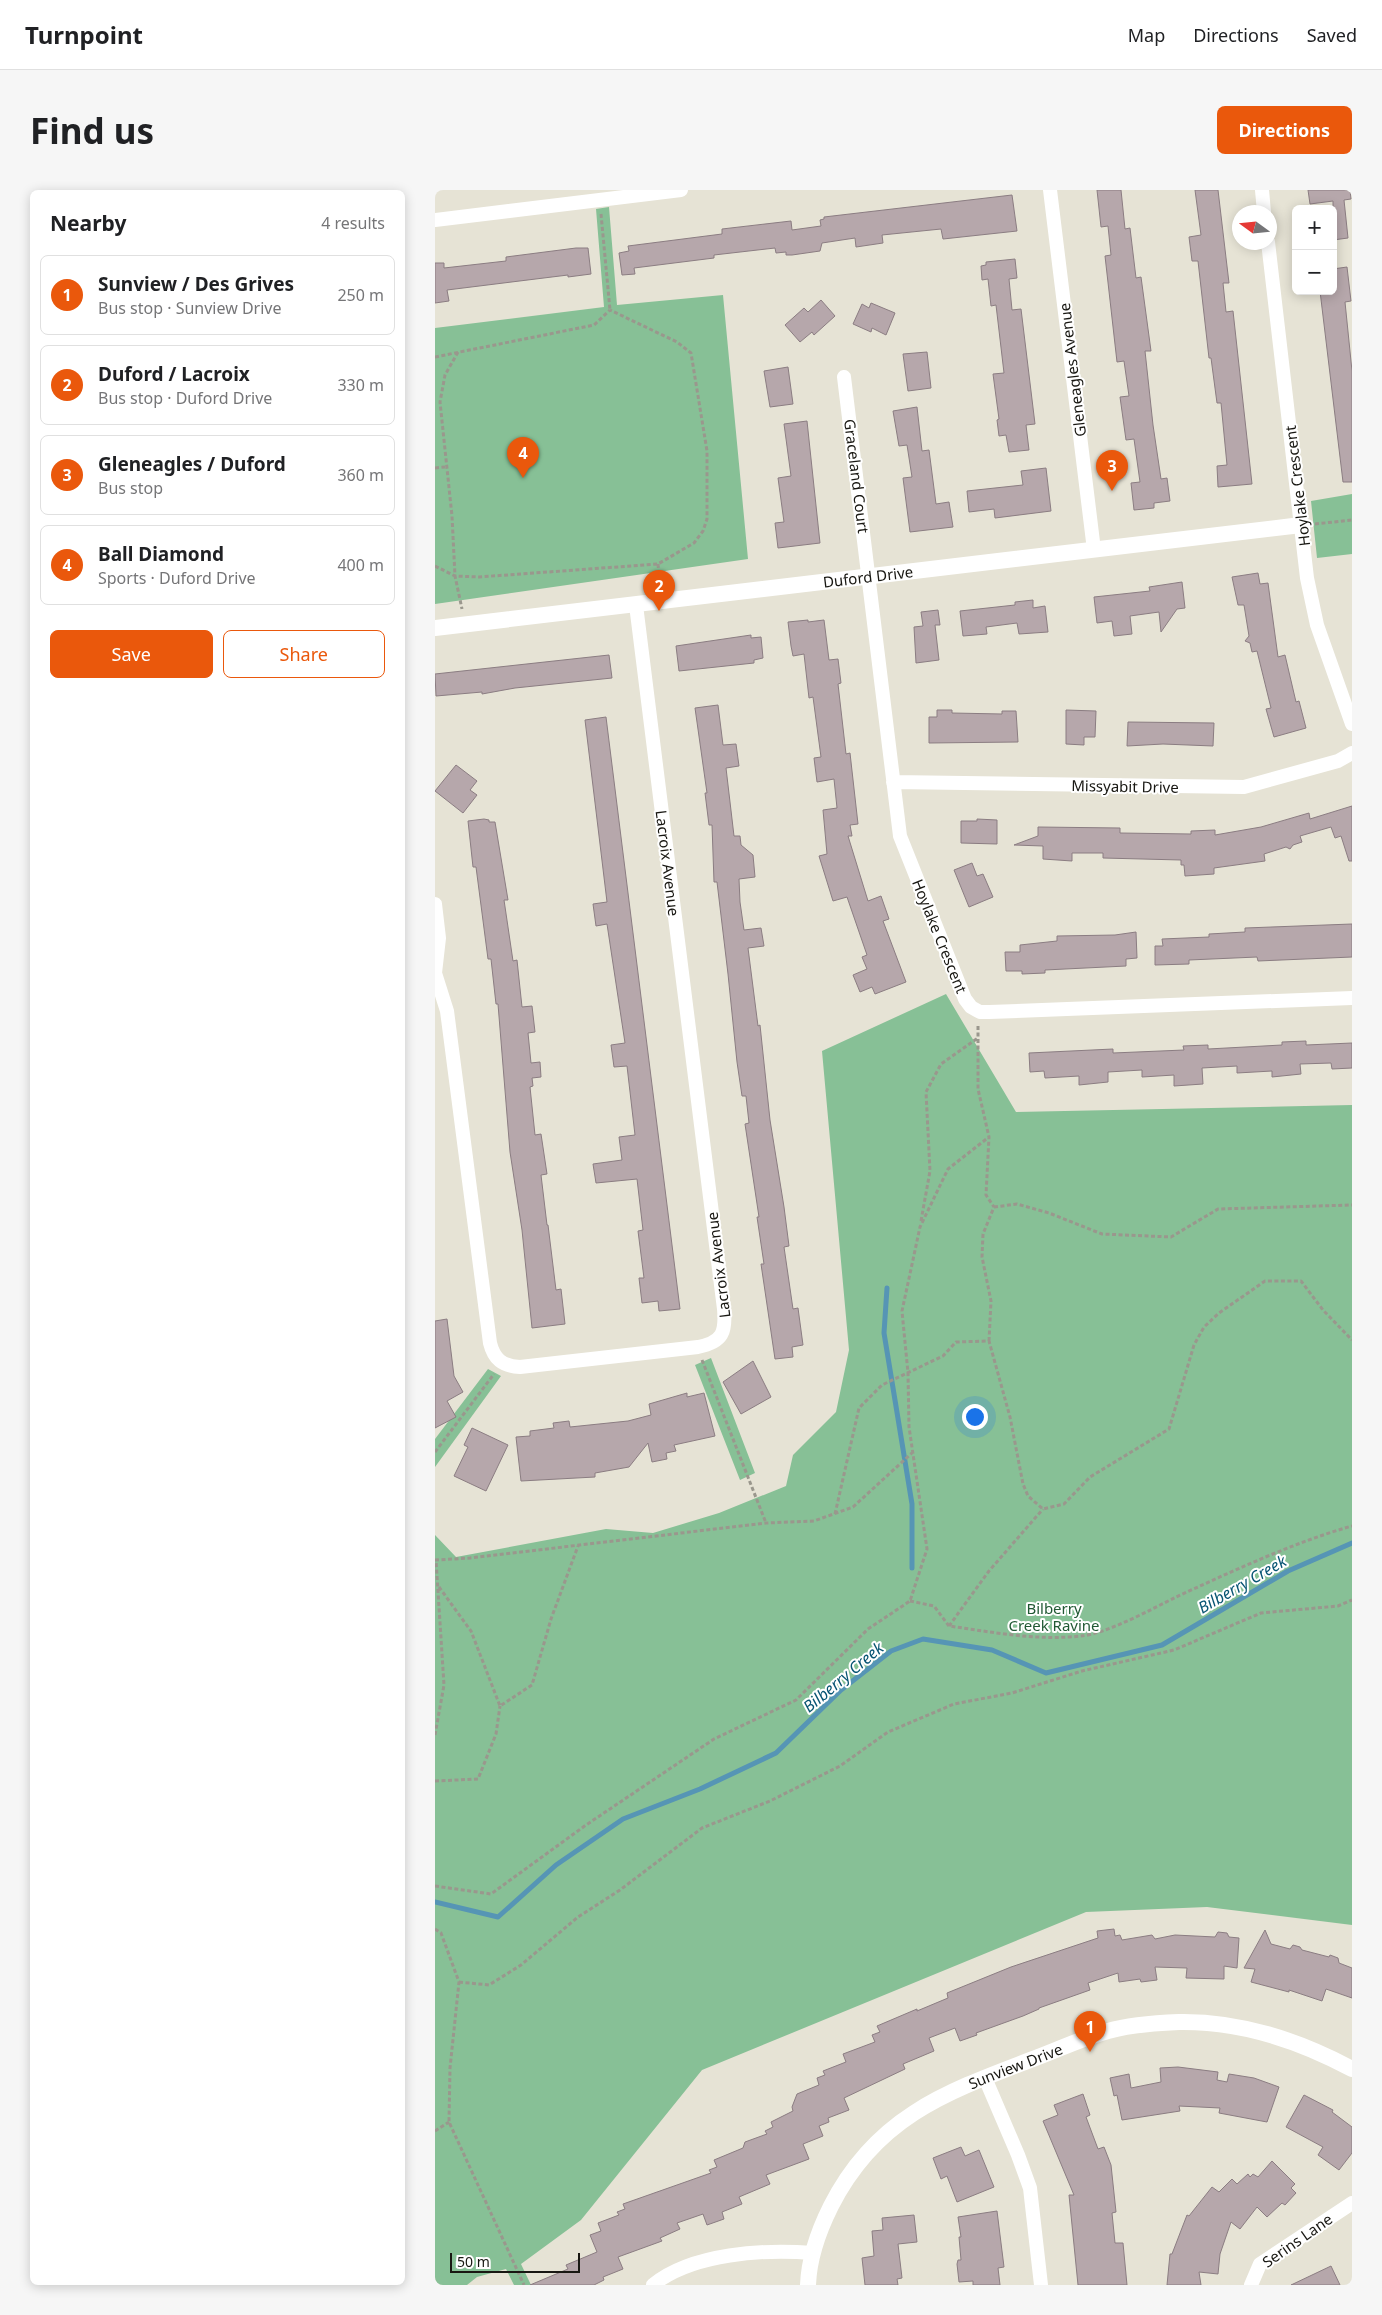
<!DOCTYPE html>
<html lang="en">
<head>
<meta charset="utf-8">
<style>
	body { margin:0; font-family:"Noto Sans",sans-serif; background:#f6f6f6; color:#202124 }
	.controls { position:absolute; right:15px; top:15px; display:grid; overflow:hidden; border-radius:8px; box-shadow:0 2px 12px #0003 }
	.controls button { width:45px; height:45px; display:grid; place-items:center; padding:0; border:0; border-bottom:1px solid #e0e0e0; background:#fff; color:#202124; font:25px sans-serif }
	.compass { position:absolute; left:797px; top:15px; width:45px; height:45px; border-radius:50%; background:#fff; box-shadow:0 2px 12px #0003; rotate:285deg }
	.scale { position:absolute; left:15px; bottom:12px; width:130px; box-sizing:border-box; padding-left:5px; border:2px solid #181712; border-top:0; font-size:14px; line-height:18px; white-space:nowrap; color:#181712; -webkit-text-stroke:4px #fff; paint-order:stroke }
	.you { position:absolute; left:539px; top:1226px; width:18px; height:18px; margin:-12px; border:4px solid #fff; border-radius:50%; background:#1a73e8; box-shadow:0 0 0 8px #1a73e833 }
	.badge { display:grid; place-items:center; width:32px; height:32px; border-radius:50%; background:#ea580c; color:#fff; font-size:16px; font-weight:700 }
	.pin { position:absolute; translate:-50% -41px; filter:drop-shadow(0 1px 2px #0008) }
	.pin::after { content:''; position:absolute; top:26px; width:18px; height:15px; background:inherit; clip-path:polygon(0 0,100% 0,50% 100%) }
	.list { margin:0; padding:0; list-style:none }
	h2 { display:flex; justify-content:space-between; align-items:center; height:65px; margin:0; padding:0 20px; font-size:21px }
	h2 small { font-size:16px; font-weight:400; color:#757577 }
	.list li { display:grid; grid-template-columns:32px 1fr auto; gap:15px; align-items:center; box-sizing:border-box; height:80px; margin:0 10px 10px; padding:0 10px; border:1px solid #e0e0e0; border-radius:8px }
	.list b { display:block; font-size:19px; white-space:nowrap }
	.list p { margin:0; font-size:16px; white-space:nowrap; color:#757577 }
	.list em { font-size:16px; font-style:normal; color:#757577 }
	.actions { display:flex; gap:10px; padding:15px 20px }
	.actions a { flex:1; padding:11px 0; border:1px solid #ea580c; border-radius:8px; text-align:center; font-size:18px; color:#ea580c }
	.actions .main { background:#ea580c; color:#fff }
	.map { position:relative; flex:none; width:917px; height:2095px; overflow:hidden; border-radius:8px }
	header { display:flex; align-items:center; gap:30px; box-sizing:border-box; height:70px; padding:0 25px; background:#fff; border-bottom:1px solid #e0e0e0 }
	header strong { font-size:24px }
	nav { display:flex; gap:28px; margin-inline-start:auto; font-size:18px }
	.intro { display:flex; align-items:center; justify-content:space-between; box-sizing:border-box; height:120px; padding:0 30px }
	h1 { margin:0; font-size:35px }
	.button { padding:12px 22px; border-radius:8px; background:#ea580c; color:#fff; font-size:18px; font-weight:700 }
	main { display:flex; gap:30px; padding:0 30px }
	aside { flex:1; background:#fff; border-radius:8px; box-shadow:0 2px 12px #0003 }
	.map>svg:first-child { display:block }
	.green { fill:#87c096 }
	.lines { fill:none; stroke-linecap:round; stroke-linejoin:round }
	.stream { stroke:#5695b5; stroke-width:5 }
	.building { fill:#b6a7ab; stroke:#8b7d82 }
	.path { stroke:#9a978d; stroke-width:3; stroke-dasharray:4 2.5; stroke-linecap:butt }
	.minor { stroke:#fff; stroke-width:14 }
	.tertiary { stroke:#fff; stroke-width:16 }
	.labels { text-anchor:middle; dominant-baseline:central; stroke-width:4; stroke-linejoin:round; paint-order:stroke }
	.street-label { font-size:15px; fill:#181712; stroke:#fff }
	.park-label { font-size:15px; fill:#215934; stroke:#fff }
	.water-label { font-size:16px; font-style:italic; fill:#075473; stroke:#fff }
</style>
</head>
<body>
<header>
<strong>Turnpoint</strong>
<nav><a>Map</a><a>Directions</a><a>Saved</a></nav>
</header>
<div class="intro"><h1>Find us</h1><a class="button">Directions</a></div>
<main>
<aside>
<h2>Nearby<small>4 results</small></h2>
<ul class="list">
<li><span class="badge">1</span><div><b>Sunview / Des Grives</b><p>Bus stop · Sunview Drive</p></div><em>250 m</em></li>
<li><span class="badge">2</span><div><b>Duford / Lacroix</b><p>Bus stop · Duford Drive</p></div><em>330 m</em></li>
<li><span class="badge">3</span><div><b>Gleneagles / Duford</b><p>Bus stop</p></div><em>360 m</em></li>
<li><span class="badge">4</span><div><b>Ball Diamond</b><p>Sports · Duford Drive</p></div><em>400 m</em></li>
</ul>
<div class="actions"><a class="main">Save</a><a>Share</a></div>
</aside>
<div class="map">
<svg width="917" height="2095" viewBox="0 0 917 2095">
	<rect width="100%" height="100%" fill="#e6e3d5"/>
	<path class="green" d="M174,17l8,98 106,-10 25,264 -313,45v-276l169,-21 -8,-98z
		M917,304v60l-35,4 -6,-57z
		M511,804l70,118 336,-7v820l-145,-18 -121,5 -384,158 -121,150 -60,44 10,21h-17l-8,-16 -29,8 -10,8h-32v-750l21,22 150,-28 47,4 66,-20 67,-27 7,-31 43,-43 13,-62 -27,-299z
		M276,1168l44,115 -15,7 -45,-115z
		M53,1179l13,7 -66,91v-28z"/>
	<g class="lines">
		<path class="stream" d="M452,1098l-3,45 28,171v64
			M0,1712l63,15 58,-52 67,-46 77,-30 76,-36 65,-63 50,-39 32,-12 69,11 54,23 116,-28 126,-74 64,-28"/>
	</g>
	<path class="building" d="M662,0h24l4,39 5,-1 6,50 5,-1 10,74h-6l8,74 8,54 6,-1 3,23 -16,2v5l-20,2 -3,-27 9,-1 -6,-43 -8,1 -6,-43 9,-1 -5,-35 -7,1 -12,-106 6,-1 -3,-29 -7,1z
		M760,0h23l11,93h-6l3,29 7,-1 19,173 -34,3 -1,-21 10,-1 -6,-62h-4l-6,-45h-2l-11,-97h-6l-3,-24 12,-2z
		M873,0h42l1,9 -7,1 4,38 -15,2v-39l-23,3z
		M577,5l5,36 -74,8 -2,-10 -59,6 1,8 -27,4 -1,-9 -33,5 -2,8 -28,4h-6v-3l-10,1 -1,-5 -61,7v3l-80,10 1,6 -13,1 -3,-22 10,-2 -1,-5 94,-12v-5l69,-8 1,9 29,-4 -1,-6 4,-1v-2z
		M141,58h12l3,26 -23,3v-2l-121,15 2,11 -14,2v-40h9v5l62,-7v-4z
		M580,69l2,19 -8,1 3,31 9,-1 14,115 -9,1 3,25 -20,2 -3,-17 -7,1 -2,-16 2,-1 -6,-45 11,-1 -8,-68 -5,1 -3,-27 -6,1 -1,-14 5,-1v-3z
		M912,77l4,34 -6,1 7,69v111h-9l-23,-191h13v-22z
		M386,110l14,16 -21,19 -2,-3 -12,10 -15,-17 19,-17 4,4z
		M436,113l24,10 -9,22 -14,-7 -1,4 -18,-8 9,-20 7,4z
		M492,162l4,36 -23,3 -5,-37z
		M353,177l5,37 -23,3 -6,-36z
		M482,217l5,44 7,-1 7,54 13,-2 4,25 -43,5 -7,-54 9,-1 -5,-32 -8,1 -6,-35z
		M372,231l13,122 -42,5 -3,-25 9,-1 -6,-44 13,-2 -7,-52z
		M611,278l5,43 -56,7 -1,-9 -25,3 -2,-21 56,-6 -2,-14z
		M823,383l2,11 8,-1 10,74 7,-2 11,47 3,-1 7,27 -32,9 -8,-28 5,-1 -14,-57 -5,1 -2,-9 -5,-2 4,-5 -5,-31h-6l-6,-28z
		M747,392l3,26 -8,1 -16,23 -2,-20 -29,4 2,18 -18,2 -2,-15 -15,2 -3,-26 56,-6 -1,-4z
		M598,410v8l12,-2 3,26 -29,2 -2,-11 -31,4 1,7 -24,2 -3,-25 55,-6v-3z
		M503,420l2,15h-5l4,35 -23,3 -2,-36 9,-1 -2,-14z
		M373,430v2l16,-2 5,40 9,-1 3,24 -3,1 8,70 4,-1 8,71 -8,1 2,11h-4l20,65 13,-5 8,23 -6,2 23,61 -31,12 -3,-7 -12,5 -7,-17 14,-6 -5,-12 5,-2 -20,-58 -14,4 -14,-45 8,-2 -4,-44 14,-2 -3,-29 -17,3 -3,-24 7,-1 -8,-60 -4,1 -5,-44 -11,2 -2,-10 -3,-24z
		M316,445v3l10,-1 2,21 -9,2v3l-75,8 -3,-25z
		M174,465l3,23 -97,10 -33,6v-2l-46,4 -1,-22z
		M283,515l5,40 13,-1 3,22 -13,2 8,68h6l1,9 12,10 2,22 -16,2 1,23 4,28 17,-2 3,18 -16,2 10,78 2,-1 10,95 14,87 5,39 -5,1 9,62 5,-1 5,37 -11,2 1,10 -18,2 -14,-95h3l-7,-47h2l-14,-93 4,-1 -3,-27h-4l-5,-34 -9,-88 -11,-92h-3l-2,-57h-3l-4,-32h2l-12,-85z
		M502,520h15v3l50,1v-3h14l2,31 -89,1v-26h8z
		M631,520l30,1 -1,26h-11v8l-18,-1z
		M171,527l74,592 -21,2 -1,-10 -16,2 -3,-25h5l-6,-47 5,-1 -6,-51 -41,4 -3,-19 29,-4 -3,-23 16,-2 -8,-69 -13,1 -3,-22 14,-2 -18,-119 -11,2 -3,-22 14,-2 -22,-182z
		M693,532l86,1 -1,23 -50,-2 -36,2z
		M21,575l21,16 -7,9 7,5 -14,18 -28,-22z
		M917,616v55h-3l-8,-25 -6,2 -4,-11 -31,9 2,6 -9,3 -3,4 -4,-2 -22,7 1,7 -51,7v6l-29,2 -1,-11h-3v-5l-78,-2v-5h-31v8l-29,-2v-13l-29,-1 24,-9v-9l82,1v5l71,1v-3l24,-1v5l46,-8 48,-14 1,6z
		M49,629l5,1v2h6l13,78h-4l9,61 4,-1 5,47 10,-1 3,26 -7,1 3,30 9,-1 1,15 -9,1 1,8 -3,1 5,48 6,-1 6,40 -6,1 6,50h1l8,65 5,-1 4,35 -33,4 -10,-98 -12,-78 -12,-148h-2l-5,-45h-3l-12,-92h-3l-5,-46z
		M542,629l20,1v24l-36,-1v-22h16z
		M537,673l5,13 6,-2 10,23 -24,10 -15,-37z
		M917,734v33l-94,4 -1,-4 -68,3v4l-34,1v-19h8l-1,-7 47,-2v-3l36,-2v-4z
		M701,742l1,26 -11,1v7l-81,4v3l-23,1v-3h-16l-1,-19h15v-7l37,-4v-5l58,-1z
		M871,851v4l46,-2v25l-20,1 -1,-6 -31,1 1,10 -29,3v-6l-35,2v-7l-35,2 1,16 -29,2v-11l-32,2v-7l-34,2v10l-29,3v-9l-34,2 -1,-7 -14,1 -1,-19 84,-4v4l71,-3 -1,-4 25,-1v4l74,-4v-3z
		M12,1129l7,57 9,16 -16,9 9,16 -21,11v-107z
		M318,1171l18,36 -30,17 -18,-32z
		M252,1203v4l17,-4 11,43 -41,9 2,6 -10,2 1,6 -15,3 -4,-19 -19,24 -34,6v4l-74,4 -5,-44 14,-1v-5l24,-3 -1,-5 16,-2 1,6 58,-6 23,-6 -2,-11z
		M37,1238l36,17 -22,46 -32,-15 14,-29 -4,-2z
		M679,1739l1,7 5,-1 2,5 30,-5 3,4 20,-4 40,2 3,-5 9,1 2,4 10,1 -2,30 -13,-2v13l-38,-1 1,-10 -32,-1 2,13 -16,2 -1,-3 -21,3 -1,-9 -30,10 2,7 -51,18v1l-16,7 -47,17 1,2 -17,6 -5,-13 -26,10 5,13 -31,13 2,5 -61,29 5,12 -21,8 1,4 -10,4 4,10 -20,8 6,15 -43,16 4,9 -31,13 3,7 -20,8 2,7 -17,6 -4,-11 -26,9 3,6 -20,9 2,3 -44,16 5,12 -20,8 1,3 -10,5h-64l38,-16 -2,-4 31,-13 -7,-17 11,-4 -3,-8 21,-8 -2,-3 8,-3 -2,-5 88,-31 -2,-3 8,-3 -3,-7 29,-12 2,-6 22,-8 -2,-3 8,-4 -2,-5 22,-11 -1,-4 5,-13 22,-9 -2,-7 8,-3 -2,-4 23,-9 -3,-8 32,-12 -3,-7 8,-3 -3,-6 40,-17v2l31,-13 -1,-5 64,-26 87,-29 -1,-7z
		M830,1740l6,14 19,5 3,-4 7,2 2,3 27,7 1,-2 8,3 1,5 13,5v30l-26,-9 -4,12 -33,-11v2l-38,-10 4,-13 -11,-1z
		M743,1877l40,5 -1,8 10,2 2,-8 25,4 25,9 -12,35 -48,-9 1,-5 -41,-2 1,5 -58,9 -5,-25 -3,1 -4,-18 19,-4 2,14 30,-6 -1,-14z
		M648,1904l7,21 -4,2 12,32 6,-2 7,18 5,47 -4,1 3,30h8l4,42h-49l-9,-90h5l-31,-74 15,-6 -4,-10z
		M869,1905l29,15 -1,2 20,15v26l-13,17 -21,-15 5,-8 -37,-20z
		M526,1957l4,9 14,-6 15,37 -37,15 -10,-26 -6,3 -8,-21z
		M837,1971l23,23 -4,4 5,5 -11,12 -3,-2 -15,14 -10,-10 -17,22 -9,-7 -11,32 -2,20 -19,-2 2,13h-34l3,-31h2l15,-39 2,1 23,-29 7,5 13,-13 5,5 11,-10 2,3 3,-3 5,3z
		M562,2021l7,56 -6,1 2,17h-27v-4l-14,1 -2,-18 1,-4h3l-2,-23h2l-3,-20z
		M479,2025l3,27 -19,2 4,34 -5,1 1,6h-33l-3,-27 12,-2 -2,-25 11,-1 -1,-12z
		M896,2076l9,19h-49z"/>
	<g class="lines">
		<path class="path" d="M166,24l9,96
			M23,162l-13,23 -5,27 12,114 3,60 7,33
			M0,167l159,-32 16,-15
			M0,278l10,-1
			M880,334l37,-4
			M223,374l2,22
			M0,376l20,10 24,1 179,-13 36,-21 9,-12 4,-12v-68l-16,-98 -14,-11 -67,-32
			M543,836v63l11,48 -3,58 8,12
			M559,1017l23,-3 32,9 53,21 69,3 47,-28 134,-4
			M486,1031l9,-50 -4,-79 15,-28 37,-26
			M554,1151l2,-40 -9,-44 1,-23 11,-27
			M267,1170l64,163
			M0,1262l59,-78
			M400,1324l24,-106 23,-23 61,-29 13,-14 33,-1 21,76 13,67 5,12 15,13 21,-5 26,-27 79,-48 25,-84 10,-18 15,-14 46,-32h36l22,29 29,30
			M0,1370l35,-2 296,-35 48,-2 39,-14 60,-55
			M4,1397l32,44 29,75 32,-21 19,-66 27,-73
			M475,1411l24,5 15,20c43,6 88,15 132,10 25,-2 71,-27 95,-39 57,-26 116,-54 176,-71
			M514,1436l40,-55 54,-62
			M0,1545l9,-50 -8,-125
			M0,1591l43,-2 18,-45 4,-28
			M0,1696l56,8 95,-69 128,-86 82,-39 72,-71 42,-28 17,-52 -18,-122 -1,-54 -6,-62 18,-84 28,-58 41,-32
			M0,1739l6,4 18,49 -9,86 -1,54 75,163
			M24,1792l30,3 32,-20 57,-48 42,-27 82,-62 68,-27 70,-35 48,-34 66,-28 58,-11 70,-22 92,-21 87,-37 77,-7 14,-6
			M0,1941l14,-9"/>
		<path class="minor" d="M615,0l44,360
			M827,0l2,22
			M0,30l246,-30
			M833,52l39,336 10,47 35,99
			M409,187l56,459 65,163 6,8 9,5h9l363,-14
			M458,592l351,5 94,-26 14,-8
			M0,714l4,34 -4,35
			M0,783l12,38 43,332c4,16 12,23 30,24l178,-20c25,-5 28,-15 26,-38l-88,-704
			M550,1888l33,77 12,33 11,97
			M218,2095c39,-32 112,-36 160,-32
			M816,2095l9,-21 92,-61"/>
		<g class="tertiary">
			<path id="s1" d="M0,438l866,-103"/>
			<path id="s2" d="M373,2095c1,-28 11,-55 23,-79 45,-89 115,-114 202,-147 25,-9 49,-21 75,-28 21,-6 48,-8 71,-9 62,-1 119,18 173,47"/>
		</g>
	</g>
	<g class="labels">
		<g class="street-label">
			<text transform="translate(637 180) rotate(-97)">Gleneagles Avenue</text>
			<text transform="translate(422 286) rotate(83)">Graceland Court</text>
			<text transform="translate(862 296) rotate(-97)">Hoylake Crescent</text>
			<text stroke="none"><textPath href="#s1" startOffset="436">Duford Drive</textPath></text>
			<text transform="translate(690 596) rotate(1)">Missyabit Drive</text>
			<text transform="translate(233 673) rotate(83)">Lacroix Avenue</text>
			<text transform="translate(505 746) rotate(68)">Hoylake Crescent</text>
			<text transform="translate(283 1075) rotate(-97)">Lacroix Avenue</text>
			<text stroke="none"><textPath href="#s2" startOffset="321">Sunview Drive</textPath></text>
			<text transform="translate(862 2050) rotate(-35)">Serins Lane</text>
		</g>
		<g class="park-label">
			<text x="619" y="1418">Bilberry<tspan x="619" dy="17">Creek Ravine</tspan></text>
		</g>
		<g class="water-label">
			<text transform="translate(807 1394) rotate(-30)">Bilberry Creek</text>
			<text transform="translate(408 1487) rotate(-40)">Bilberry Creek</text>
		</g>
	</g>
</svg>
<div class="controls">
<button>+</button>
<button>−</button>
</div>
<svg class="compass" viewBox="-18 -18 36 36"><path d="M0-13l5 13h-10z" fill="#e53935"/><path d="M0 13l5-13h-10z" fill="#757577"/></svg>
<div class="scale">50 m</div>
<div class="you"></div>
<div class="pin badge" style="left:655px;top:1862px">1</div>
<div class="pin badge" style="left:224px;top:421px">2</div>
<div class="pin badge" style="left:677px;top:301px">3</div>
<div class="pin badge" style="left:88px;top:288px">4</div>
</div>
</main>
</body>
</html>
